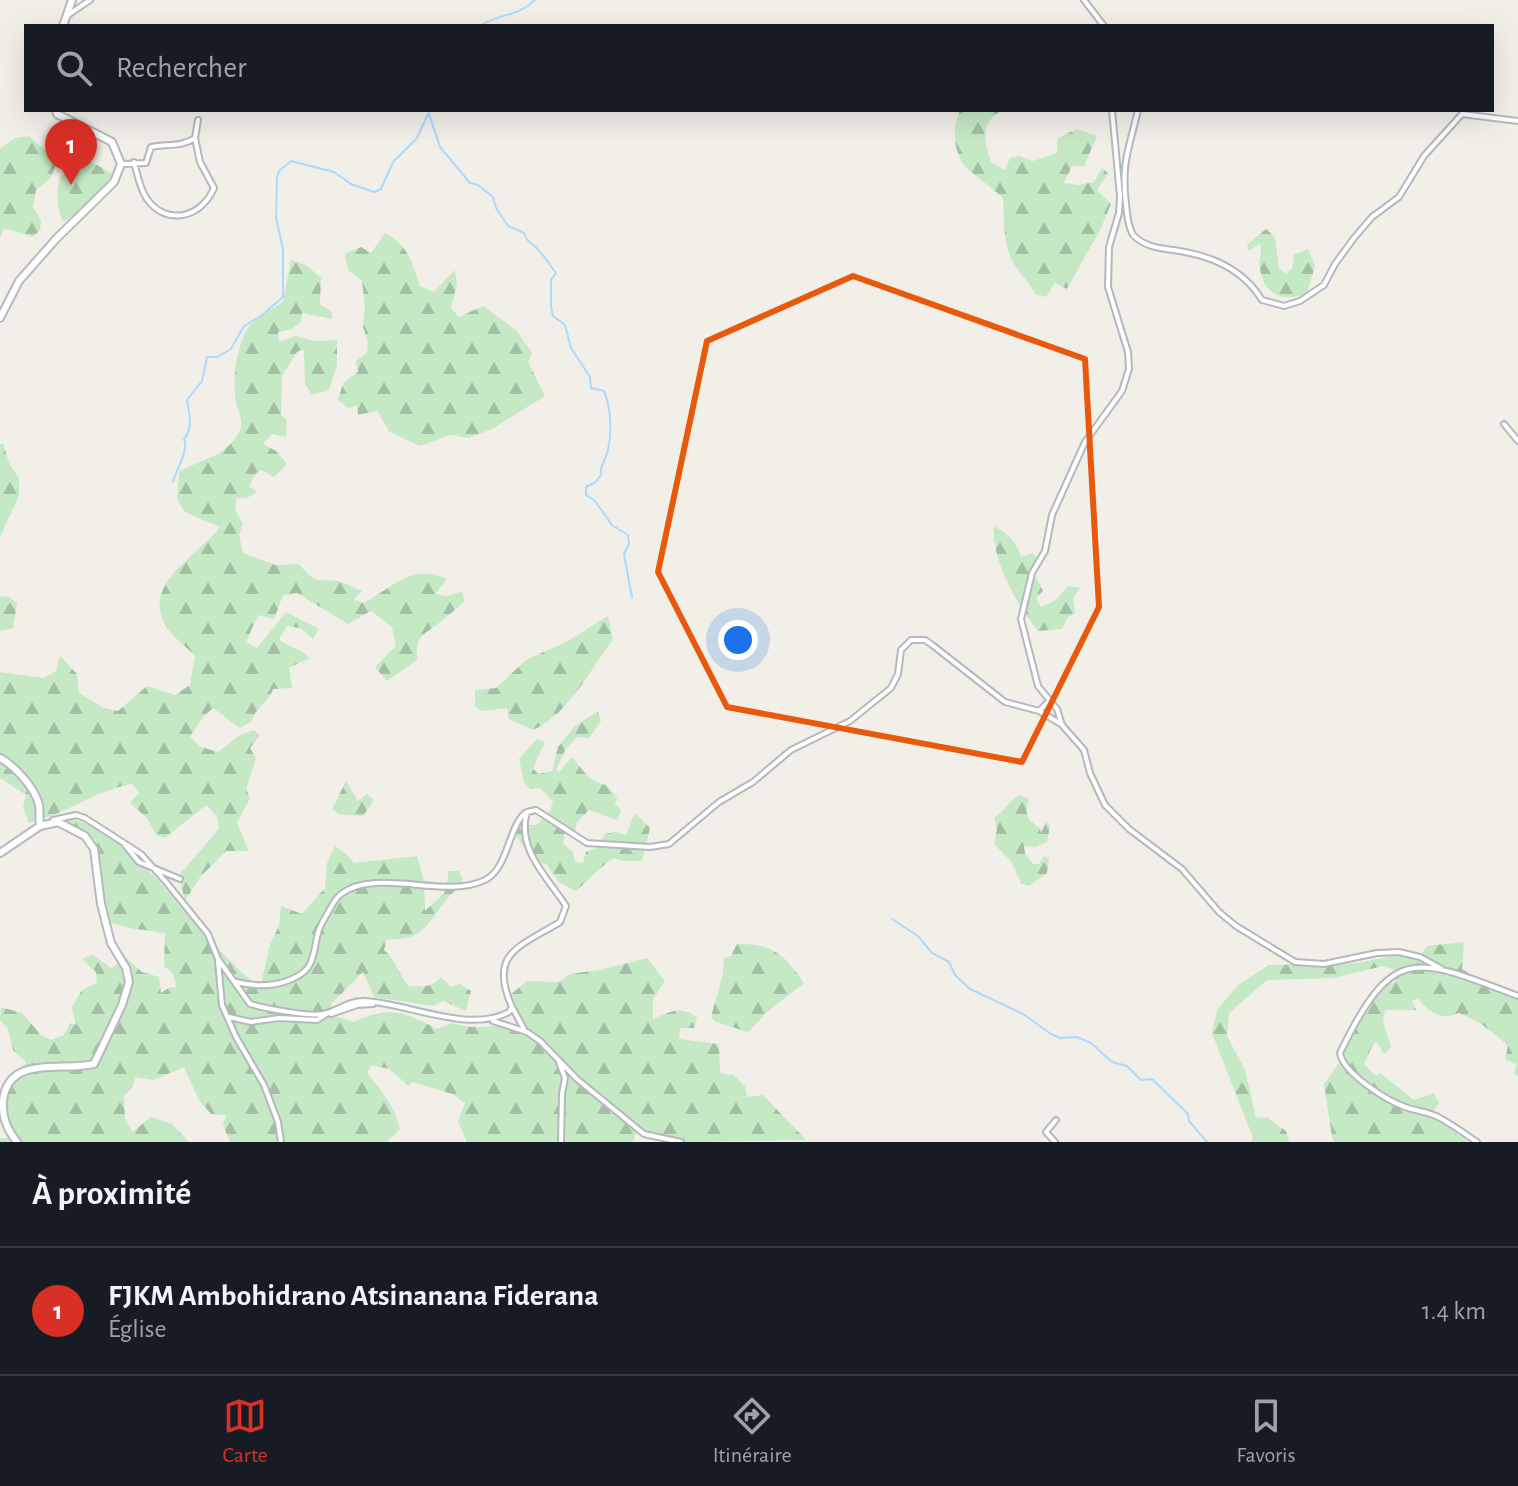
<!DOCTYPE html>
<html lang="fr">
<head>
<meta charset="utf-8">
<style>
	body { margin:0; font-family:"Alegreya Sans",sans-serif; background:#242831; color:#f1f3f6 }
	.you { position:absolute; left:738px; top:640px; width:28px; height:28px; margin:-20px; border:6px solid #fff; border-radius:50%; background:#1a73e8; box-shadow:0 0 0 12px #1a73e833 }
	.badge { display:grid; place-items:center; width:52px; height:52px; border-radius:50%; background:#d93025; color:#fff; font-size:26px; font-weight:700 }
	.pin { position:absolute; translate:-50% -66px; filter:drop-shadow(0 2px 4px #0008) }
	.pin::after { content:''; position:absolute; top:42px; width:28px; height:24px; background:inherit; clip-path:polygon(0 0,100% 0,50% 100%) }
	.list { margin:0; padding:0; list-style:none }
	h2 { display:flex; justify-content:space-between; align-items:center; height:104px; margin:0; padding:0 32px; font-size:34px }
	h2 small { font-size:26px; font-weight:400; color:#9ea1a6 }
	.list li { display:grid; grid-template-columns:52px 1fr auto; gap:24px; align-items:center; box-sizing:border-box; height:128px; padding:0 32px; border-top:2px solid #363941 }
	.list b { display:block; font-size:30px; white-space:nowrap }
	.list p { margin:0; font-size:26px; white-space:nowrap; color:#9ea1a6 }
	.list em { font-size:26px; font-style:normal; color:#9ea1a6 }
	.icon { flex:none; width:44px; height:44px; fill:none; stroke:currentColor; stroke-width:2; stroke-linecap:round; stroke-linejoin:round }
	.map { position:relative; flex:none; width:1518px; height:1142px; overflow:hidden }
	.search { position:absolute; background:#171b24; box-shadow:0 8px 32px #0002; left:24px; right:24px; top:24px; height:88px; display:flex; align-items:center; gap:20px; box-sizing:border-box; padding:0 28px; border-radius:0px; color:#9ea1a6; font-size:30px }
	.sheet { height:232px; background:#171b24 }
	nav { display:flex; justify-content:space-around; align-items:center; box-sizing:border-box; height:112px; border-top:2px solid #363941; background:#171b24; font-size:22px; color:#9ea1a6 }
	nav a { display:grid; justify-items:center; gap:4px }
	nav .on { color:#d93025 }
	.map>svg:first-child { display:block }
	.forest { fill:url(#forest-firs) }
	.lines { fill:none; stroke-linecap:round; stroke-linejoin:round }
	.stream { stroke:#aadaff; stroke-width:2 }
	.street-casing { stroke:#b5b8bc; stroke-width:8 }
	.secondary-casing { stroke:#b6babf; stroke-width:10 }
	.street { stroke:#fff; stroke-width:4 }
	.secondary { stroke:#fff; stroke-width:6 }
	.marked { fill:none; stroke:#e8590c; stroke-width:6; stroke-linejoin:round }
</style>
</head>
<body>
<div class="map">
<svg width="1518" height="1142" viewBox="0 0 1518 1142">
	<defs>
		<pattern id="forest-firs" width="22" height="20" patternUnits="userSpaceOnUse" patternTransform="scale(2)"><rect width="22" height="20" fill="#c5e8c5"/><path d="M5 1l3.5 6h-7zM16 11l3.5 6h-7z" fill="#a3c0a4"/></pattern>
	</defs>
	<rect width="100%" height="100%" fill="#f1efe8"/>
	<path class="forest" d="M960,110h43c-24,12 -19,31 -12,52l14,8 5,-12 9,-2 14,5 24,-8 1,-15 19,-9 20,7 -13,30h-12l-8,17 15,2 15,-3 8,-14 6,5 -11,17 14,14 -10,24 -34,61 -12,-6 -9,14 -11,-3c-7,-14 -16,-21 -22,-32 -10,-18 -9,-44 -10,-64 -8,-8 -36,-28 -39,-33 -11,-15 -12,-39 -4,-55z
		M29,136l28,25 -6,17 -15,12 -3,17 8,13 -1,10 -7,7 -29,-9 -4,10v-90l16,-10z
		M75,156c16,2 23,12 38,17 -12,19 -30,38 -50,49 -6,-17 -7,-27 -3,-45l8,-5 -2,-9z
		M1266,229l9,8 4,32 7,5 6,-5 2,-14 14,-6 7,17 -8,27c-23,10 -44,2 -47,-25 -2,-9 3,-16 0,-25l-11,8 -2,-6z
		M385,233c24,13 26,28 35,53l14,6 21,-22 2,14 -6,24 8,9 24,-11 34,25 15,22 -4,9 17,34 -53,33 -24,9 -18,-3 -30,11 -30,-14 -13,-21 -19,4 -1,-10 -8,3 -11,-8 5,-17 15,-11 -2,-11 11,-8 1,-11 -5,-15 2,-20 -3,-26 -14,-11 -3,-16 16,-7 10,6z
		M291,260l15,5 15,13 -1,26 12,8v7l-30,-6 -1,9 -9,7 -14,3 1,10 17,-6 19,5 22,-1v25l-8,25 -17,5 -7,-11 -1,-35 -7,3 -15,24 -1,39 6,5 -1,17 -14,-3 -9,10 13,7 11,13 -13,13 -13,-7 -5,3 -7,13 8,6 -10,6h-11l-1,12 8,13 -4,12 4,18 32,12 24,-1c21,26 20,11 45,19 6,2 12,6 18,8l-8,8 9,4c30,-15 49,-41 84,-24l-12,15 11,2 16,-4 3,9c-8,7 -17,15 -26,22 -18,14 -23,12 -22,37l-30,21 -12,-14 21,-21 -4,-19 -21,-16 -23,13 -51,-31 -14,2 -9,24 -16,-4 -12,27 11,6 29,-36 33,17 -6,10 -13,-11 -13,-2 -8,13c10,9 19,8 31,19l-21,10 3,20 -19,1c-4,14 -18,18 -21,32l-12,7 -27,-20 -10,9 -13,20 11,10 17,5 22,-17 14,-5 6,5 -10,13 6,10 -10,31 4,9 -13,25 12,28h-23l-25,25 -16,25 -6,-26 40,-46 -2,-13 -11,-11 -41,33 -9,-3 -9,-17 -17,-15 9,-10 -7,-9c-38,7 -66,30 -103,39l-6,-15 3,-13 -26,-17v-106l44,6 12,-7 4,-15 17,18 2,19 25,15 14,3 29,-25 28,9 15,-10 5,-29c-8,-9 -20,-17 -27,-27 -30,-44 29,-72 52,-102l-35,-15 -8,-13 2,-27c21,-13 42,-13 57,-35 10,-13 3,-22 0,-35 -4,-22 0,-55 12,-74 7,-10 25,-19 35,-26z
		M0,444h3l6,19 10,15v18l-19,41z
		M994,526c14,8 22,15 27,31l12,-4 4,5 -6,9 12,24 -7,7 5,9 15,-7 12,-14 12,2 -7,11 2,14 -8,5 -5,11 -24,2c-21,-26 -47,-71 -44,-105z
		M0,596l9,1 8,6 -4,25 -13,3z
		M608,616l5,23c-23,31 -44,75 -80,91l-24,-11 -2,-11 -25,3 -7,-4v-17l21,-2 30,-28 42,-19z
		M598,711l3,10 -12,17 -12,-1 -11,11 -10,22 3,2 13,-15 17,21 18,8 10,11 -2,8 6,5 -4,10 -28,-10 -12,12 -2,8 -10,3 -2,11 10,8 2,10 8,1 3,-11 10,-4 9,-14 10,-2 11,3 9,-22 15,15 -8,33h-19l-9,-3c-15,9 -25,23 -39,33l-17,-10 -11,-16 -13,-5 -18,-24 4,-11h17l13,-14 3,-10 -13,-13 -10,1 -6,-7 -5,-23 18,-20 8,3 -12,26 5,6 14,-3 6,-24 16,-20z
		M346,781l12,20 9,-7 7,6 -11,16 -24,-2 -7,-5z
		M1020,795l9,4 -3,10 3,11 11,8 1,5 5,-11 4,4 -3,16 -11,5 -12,-1 1,8 8,10h6l5,-8 5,3 -2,14 -18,13 -8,-3 -10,-22 -17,-17 3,-15 -3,-11c10,-7 15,-17 26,-23z
		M66,819c53,1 117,94 153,131 13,13 27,26 41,39l10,-45 9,-18 2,-20 21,8 23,-26 2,-25 8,-17 10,7 9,10 63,-7 7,25 1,30 20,-19 4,-21h10l4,9c-4,8 -10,12 -16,19 -21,25 -23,42 -60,40l-3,11c12,10 15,24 24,36 13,1 24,2 33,-9l10,10 9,-3 11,7 -5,20 -23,-10 -10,5 -59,-9 -11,-25 -32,32 3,12 20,6c34,-17 51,-10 83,7l15,-6c21,8 47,1 69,2l-11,-30 17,-14 32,1 11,-8 29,-4 48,-12 18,23 -12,18v20c17,-7 27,-14 44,-2l-3,11h-14l-1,11 40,5 1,29 13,2 12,11 2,11 16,-2 43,45 -120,2 -35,-9h-15l-3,9h-166l-9,-21 7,-18 -13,-9 -39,-12 -4,4 -20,-17 -18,-4 -4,8c14,17 28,34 33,56l-13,13h-157l-7,-17 3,-10 -15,-1 -12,-14 -15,-33 -30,13 -19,-3 -2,10 -9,9 1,23 7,13 19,-15 21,7 17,18h-189v-4h17l-10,-16 1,-44 19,-15 -14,-13 -5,-21 -8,-9 1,-13 21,6 20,23 9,4 13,-5 6,-12 6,2 -4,-18 10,-17 15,-7 -1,-11 -14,-13 10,-5 19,14 15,-10 16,14 17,5 2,16 9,-6 7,1 -4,-14 -9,-8 1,-33 -36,-5 -20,-6 -10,-37 -4,-45 -21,-11z
		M1464,942l-2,27 27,16 29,10v81l-4,-2 2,-10 -11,-5 3,-14 -28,-22 -21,-10c-16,8 -32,-1 -40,-14l-7,1 4,10h-31l-2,11 8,26 -7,7 -6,-10 -4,-2 -10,22 11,12 5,-3 34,27 20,-7 5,10 -8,12 37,27h-133l-3,-5 -8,-53 15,-21 5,-13 37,-64 12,-3 8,-10 -18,-7 -49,12 -67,2 -38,33 -2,23 18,34 11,48 11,-1 19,14 3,11h-38l2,-4 -41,-105 5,-23 21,-25 31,-20 88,-2 41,-8 20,3 9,-12z
		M737,944c35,-1 48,11 67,39l-37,29 -19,20 -32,-10 -5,-5c5,-21 13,-37 13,-59l7,-2z"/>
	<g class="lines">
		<path class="stream" d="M480,26c22,-14 36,-8 55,-26
			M429,114l11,33 30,36 8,2 15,12 3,11 12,18 16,7c3,11 11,11 17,20 4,4 11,15 15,20l-5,7v27l2,9 12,9 6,23 19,29 1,11 13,3c7,17 8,41 4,59 -2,10 -9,16 -7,25l-5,7 -10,5v8l9,6 17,24 16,10 1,9 -5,10 8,44
			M173,482c4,-15 16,-31 11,-43 10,-13 5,-24 3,-39l15,-19 5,-24h10l14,-8 13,-23 17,-10 22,-19v-48l-7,-31 1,-40 2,-7 12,-10 43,11 17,12 23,8 7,-3 12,-27 24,-24 13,-28
			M892,919l26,17 14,17 17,9 6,13 15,14 53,25 28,20 9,4 17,-1 14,6 21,19 15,4 14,14 11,-1 36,35 1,7 18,21"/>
		<defs>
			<path id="street" d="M1084,0l20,26
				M68,15l22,-15
				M1112,110l8,86 -1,17 -10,34 -1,40 20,65 1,17 -7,22 -37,51 -33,73 -7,36 -13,22 -11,46 17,67 19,23 5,16 22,25 6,23 15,32 24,24 53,40 37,43 17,14 59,36 29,2 53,-11 22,-1 21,5 22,12
				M1138,110c-9,39 -17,52 -12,94 1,11 2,22 7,31 15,15 33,13 52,17 32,6 60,20 77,48l22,6 16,-5 24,-16 11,-21 19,-26 18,-21 27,-20 25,-41 38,-42 56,7
				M134,162c3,11 6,28 13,37 20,28 55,18 67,-11l-14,-26 -5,-24
				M121,164l25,-1 5,-16c16,-3 31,0 44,-9l3,-18
				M1504,424l14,17
				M1039,711l22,13
				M53,820l23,-5 9,3 56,36 25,28 42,52 10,25 32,45c14,4 59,13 73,10 15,-3 24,-13 41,-13 44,2 105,33 145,11l3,-5c-24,-54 7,-60 48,-85l6,-16c-18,-28 -50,-57 -39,-94l9,-2 51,33 63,4 19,-3 50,-42 34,-20 38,-32 59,-29 41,-33 7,-14 3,-24 10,-10h14l6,4 74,58 34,9 10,-10
				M125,845l14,17 41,17
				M218,961l4,44 14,32 28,48 14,37 3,20
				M236,982c17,4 32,5 48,0 28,-9 28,-19 33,-45 2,-11 8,-19 13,-28 3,-6 6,-11 11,-15 36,-27 103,6 144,-14 23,-11 23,-52 40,-67
				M512,1007l12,22
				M331,1014l26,-9 16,-1
				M229,1017l22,5 28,-4 38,2 11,-7
				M493,1021l34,11 13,9 37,38 67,55 37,8
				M559,1062l6,16 -3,16 -1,48
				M1055,1142l-9,-10 10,-12
				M1477,1142c-12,-8 -24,-17 -37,-24 -10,-6 -24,-7 -35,-11 -19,-7 -62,-34 -65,-54 53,-110 75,-96 178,-57"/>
			<path id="secondary" d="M63,26l9,-26
				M0,318l19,-37 37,-42 58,-57 7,-18 -9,-22 -55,-28 -1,-4
				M0,758c15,8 35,30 39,47 1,6 0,14 1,21
				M0,853l40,-27 18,-4 27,14 9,13 7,55 10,39 15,25 3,14 -7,23 -28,59c-32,8 -86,-10 -91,37 -1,17 4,28 14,41"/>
		</defs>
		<use href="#street" class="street-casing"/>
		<use href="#secondary" class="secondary-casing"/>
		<use href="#street" class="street"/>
		<use href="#secondary" class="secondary"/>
	</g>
	<path class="marked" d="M853,276l232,83 14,248 -77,155 -295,-55 -69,-135 49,-231z"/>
</svg>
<div class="you"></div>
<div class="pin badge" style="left:71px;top:185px">1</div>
<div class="search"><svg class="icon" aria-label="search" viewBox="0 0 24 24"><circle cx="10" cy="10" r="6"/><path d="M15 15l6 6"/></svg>Rechercher</div>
</div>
<section class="sheet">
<h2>À proximité<small></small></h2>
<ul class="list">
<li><span class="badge">1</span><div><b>FJKM Ambohidrano Atsinanana Fiderana</b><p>Église</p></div><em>1.4 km</em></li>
</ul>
</section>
<nav>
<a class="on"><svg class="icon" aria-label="map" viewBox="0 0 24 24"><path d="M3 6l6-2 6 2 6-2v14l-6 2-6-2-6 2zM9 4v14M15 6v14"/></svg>Carte</a>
<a><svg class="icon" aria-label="directions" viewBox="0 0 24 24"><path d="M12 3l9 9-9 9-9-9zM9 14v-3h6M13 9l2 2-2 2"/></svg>Itinéraire</a>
<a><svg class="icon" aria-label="saved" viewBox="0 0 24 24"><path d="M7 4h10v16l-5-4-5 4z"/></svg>Favoris</a>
</nav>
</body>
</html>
